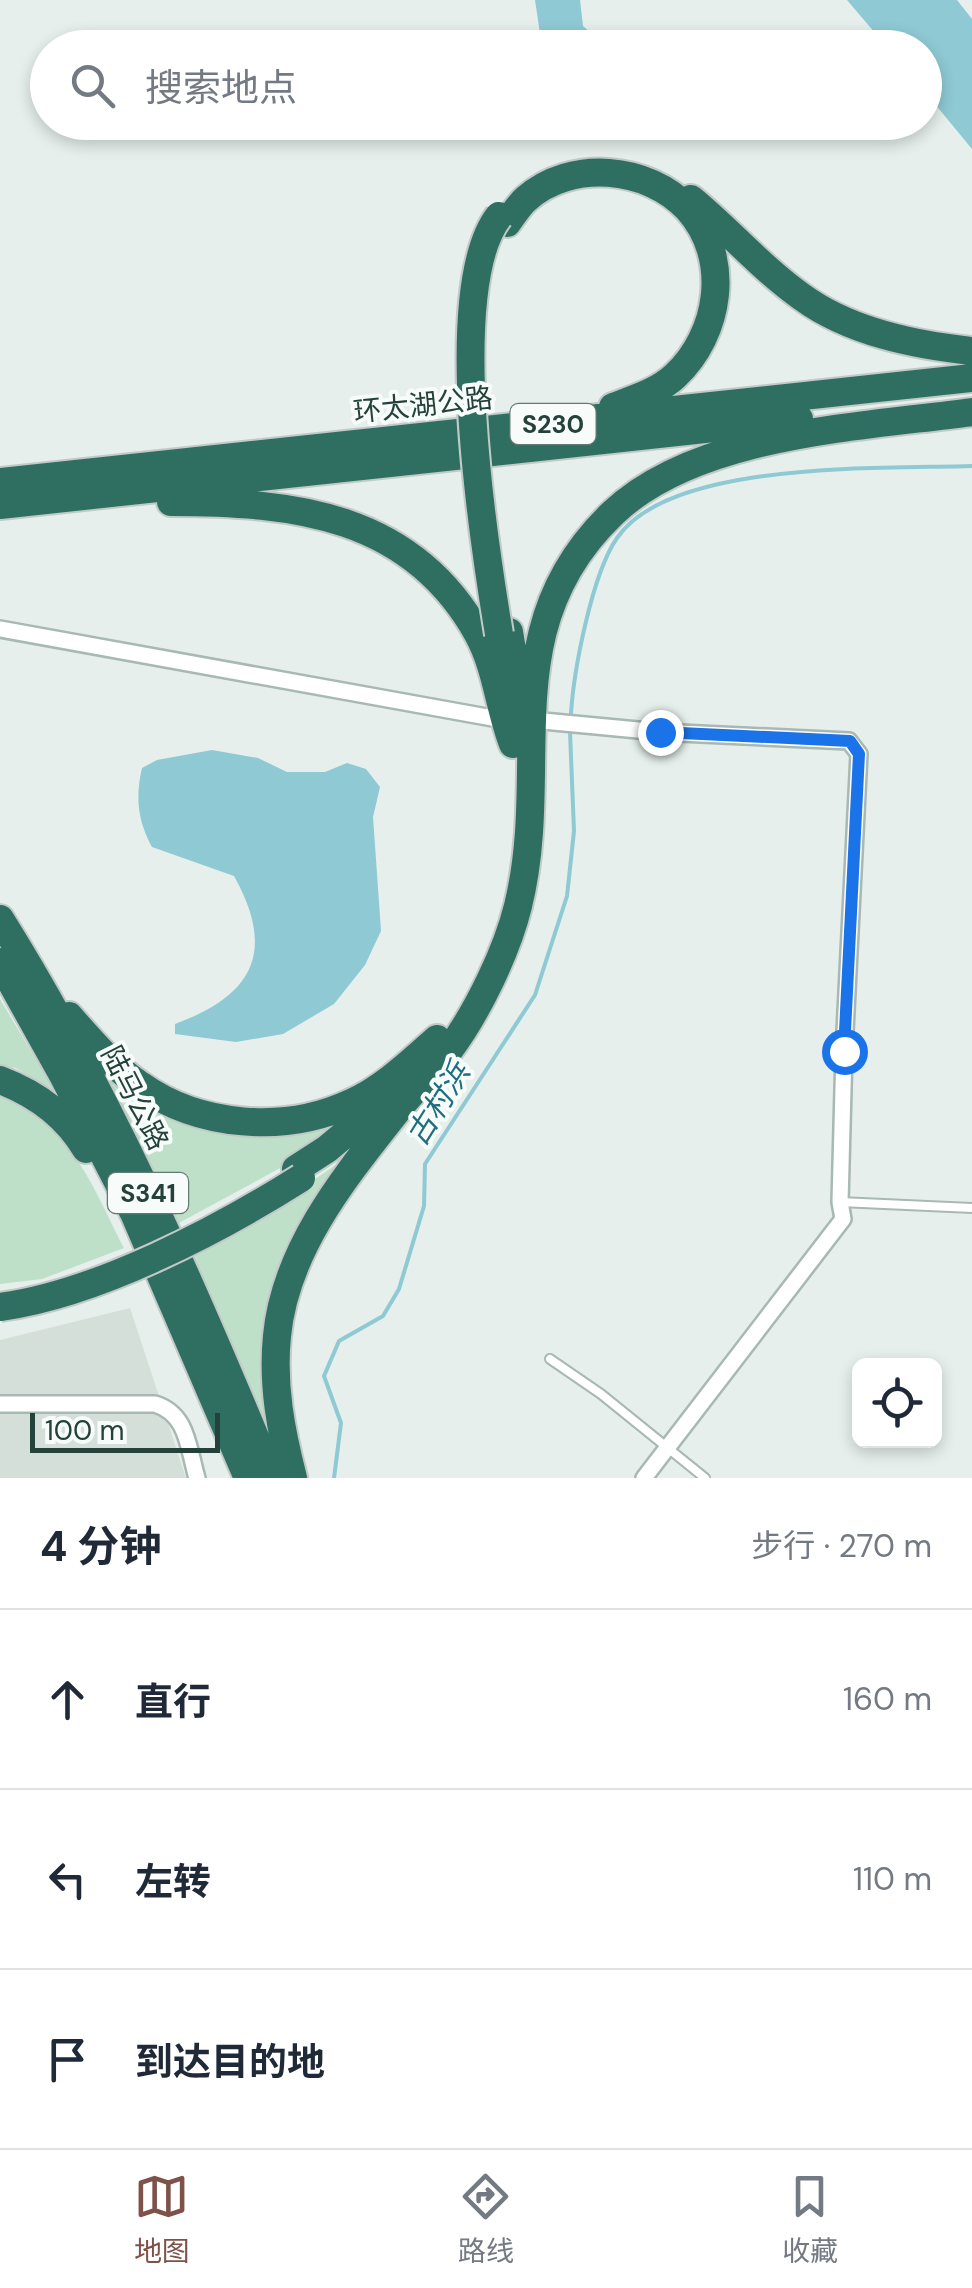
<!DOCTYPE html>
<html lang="zh">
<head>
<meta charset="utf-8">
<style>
	body { margin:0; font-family:"DM Sans","Noto Sans SC",sans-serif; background:#f2f2f3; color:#1f2937 }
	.controls { position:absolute; right:30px; bottom:30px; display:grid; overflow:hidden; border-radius:15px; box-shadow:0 5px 15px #0003 }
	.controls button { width:90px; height:90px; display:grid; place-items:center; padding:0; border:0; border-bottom:2px solid #e0e1e3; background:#fff; color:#1f2937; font:50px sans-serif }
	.scale { position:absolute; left:30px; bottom:25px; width:190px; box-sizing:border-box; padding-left:10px; border:5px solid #24423a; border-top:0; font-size:28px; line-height:35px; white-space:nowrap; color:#24423a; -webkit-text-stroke:8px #f7fbf9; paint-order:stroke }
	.stop { position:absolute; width:30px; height:30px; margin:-22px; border:8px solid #1a73e8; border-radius:50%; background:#fff }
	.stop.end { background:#1a73e8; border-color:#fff; box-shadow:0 2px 10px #0008 }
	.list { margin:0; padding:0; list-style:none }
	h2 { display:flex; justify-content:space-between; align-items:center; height:130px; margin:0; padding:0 40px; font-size:42px }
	h2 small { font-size:32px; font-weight:400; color:#747a83 }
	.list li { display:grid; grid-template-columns:65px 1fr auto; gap:30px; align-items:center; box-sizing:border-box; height:180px; padding:0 40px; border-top:2px solid #e0e1e3 }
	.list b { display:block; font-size:38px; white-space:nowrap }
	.list em { font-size:32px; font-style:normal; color:#747a83 }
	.icon { flex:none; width:55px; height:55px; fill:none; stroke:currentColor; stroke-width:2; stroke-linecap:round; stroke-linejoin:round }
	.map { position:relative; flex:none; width:972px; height:1478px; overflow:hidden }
	.search { position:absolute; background:#fff; box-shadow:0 5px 15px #0003; left:30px; right:30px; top:30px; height:110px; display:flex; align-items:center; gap:25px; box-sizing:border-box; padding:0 35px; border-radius:55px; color:#747a83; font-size:38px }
	.sheet { height:670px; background:#fff }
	nav { display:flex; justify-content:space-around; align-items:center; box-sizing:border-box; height:140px; border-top:2px solid #e0e1e3; background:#fff; font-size:28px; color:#747a83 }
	nav a { display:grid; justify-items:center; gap:5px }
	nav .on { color:#7f5249 }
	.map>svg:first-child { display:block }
	.built { fill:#d4dfda }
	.green { fill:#bfe0c8 }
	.water { fill:#8ec9d4 }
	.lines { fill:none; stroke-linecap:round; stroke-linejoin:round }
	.stream { stroke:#8ec9d4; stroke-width:4 }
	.lane-casing { stroke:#a8b8b2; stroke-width:12 }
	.street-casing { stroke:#a8b8b2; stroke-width:20 }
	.highway-casing { stroke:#c2cac8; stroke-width:32 }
	.lane { stroke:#fff; stroke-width:8 }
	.street { stroke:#fff; stroke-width:15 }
	.highway { stroke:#2f6f62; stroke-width:28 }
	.highway-bridge-casing { stroke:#c2cac8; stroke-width:32; stroke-linecap:butt }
	.highway-bridge { stroke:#2f6f62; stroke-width:28 }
	.route { stroke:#1a73e8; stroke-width:12 }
	.labels { text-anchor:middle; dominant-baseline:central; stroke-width:8; stroke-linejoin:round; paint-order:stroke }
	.shield { fill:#f7fbf9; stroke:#637a73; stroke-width:2.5 }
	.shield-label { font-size:25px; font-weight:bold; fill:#24423a }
	.street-label { font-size:28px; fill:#24423a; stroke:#f7fbf9 }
	.water-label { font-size:30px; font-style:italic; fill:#1c6f80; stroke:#f7fbf9 }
</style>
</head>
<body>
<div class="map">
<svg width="972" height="1478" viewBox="0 0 972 1478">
	<rect width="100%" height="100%" fill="#e6efeb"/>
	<path class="built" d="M130,1308l56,170h-186v-138z"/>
	<path class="green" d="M0,999l56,94 -40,-25 -16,-2z
		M91,1055l92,67 188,-19 -87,63 -107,58z
		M0,1093c75,41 87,82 124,155l-82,31 -42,5z
		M362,1147c-28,34 -64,70 -81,112 -27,66 -16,132 -6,199l-86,-207 104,-57z"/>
	<path class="water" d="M535,0h45l3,26 24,21h-65z
		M847,0h110l15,19v130l-47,-57 -1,-44 -37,-1z
		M212,750l46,8 29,14h38l22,-9 19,6 14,18 -7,30 8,114 -16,34 -31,39 -51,30 -47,8 -61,-8v-10c79,-29 101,-73 59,-148l-82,-29c-14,-26 -17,-49 -10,-79l15,-8z"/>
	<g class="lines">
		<path class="stream" d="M571,713c3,-44 21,-139 46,-175 53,-78 267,-69 355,-72
			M334,1478l7,-55 -17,-47 15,-35 44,-25 16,-27 25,-83 1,-42 110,-169 32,-99 7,-65 -4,-99"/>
		<defs>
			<path id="lane" d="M840,1202l132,6
				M550,1359l51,35 104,84"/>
			<path id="street" d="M0,629l498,90
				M543,721l116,11 190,9 10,13 -15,297 -4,151 3,17 -199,259
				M0,1404h155c33,10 33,44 42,74"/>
			<path id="highway" d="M691,199c38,31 71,70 111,98 48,35 112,48 170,54
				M507,223c6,-8 12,-18 19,-24 45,-40 122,-33 162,10 44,49 32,125 -13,167 -17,16 -41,23 -62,31
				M0,482l972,-104
				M171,502c124,0 241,13 307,132 19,35 21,74 35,110
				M0,505l799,-86
				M509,632l12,72
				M0,919c110,176 193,368 272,559
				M0,962l64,115 70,136 114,265
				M69,1016c22,25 43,50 71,69 59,42 145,49 211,18 32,-14 60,-41 86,-64
				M0,1080c37,14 66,35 86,69
				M296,1169l31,-20 67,-56
				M293,1478c-12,-47 -21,-93 -16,-142 8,-86 67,-158 119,-224 17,-22 38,-41 54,-63 28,-38 57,-98 68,-143 35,-141 -27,-277 95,-393 84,-80 249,-86 359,-101"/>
		</defs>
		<use href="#lane" class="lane-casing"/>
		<use href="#street" class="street-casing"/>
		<use href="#highway" class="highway-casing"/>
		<use href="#lane" class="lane"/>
		<use href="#street" class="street"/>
		<use href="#highway" class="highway"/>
		<defs>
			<path id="highway-bridge" d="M499,634c-15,-90 -56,-347 0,-418
				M0,1307c97,-13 219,-77 301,-129"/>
		</defs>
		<use href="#highway-bridge" class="highway-bridge-casing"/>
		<use href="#highway-bridge" class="highway-bridge"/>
	</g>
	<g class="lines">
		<path class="route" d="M660,732l190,9 9,13 -15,297"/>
	</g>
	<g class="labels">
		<g class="shield">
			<rect x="510.5" y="404" width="85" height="40" rx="8"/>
			<rect x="108" y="1173" width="80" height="40" rx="8"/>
		</g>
		<g class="shield-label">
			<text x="553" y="424">S230</text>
			<text x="148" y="1193">S341</text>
		</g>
		<g class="street-label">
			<text transform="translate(423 405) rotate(-6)">环太湖公路</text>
			<text transform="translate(135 1098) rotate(63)">陆马公路</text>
		</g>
		<g class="water-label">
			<text transform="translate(438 1104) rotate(-58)">古村浜</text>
		</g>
	</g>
</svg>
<div class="controls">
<button><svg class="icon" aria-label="locate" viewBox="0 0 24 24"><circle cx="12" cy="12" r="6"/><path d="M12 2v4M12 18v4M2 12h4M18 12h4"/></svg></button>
</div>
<div class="scale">100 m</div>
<div class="stop" style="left:844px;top:1051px"></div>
<div class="stop end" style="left:660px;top:732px"></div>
<div class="search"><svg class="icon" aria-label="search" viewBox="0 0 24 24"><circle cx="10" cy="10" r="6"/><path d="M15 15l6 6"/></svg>搜索地点</div>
</div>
<section class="sheet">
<h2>4 分钟<small>步行 · 270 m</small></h2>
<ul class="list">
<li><svg class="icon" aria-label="ahead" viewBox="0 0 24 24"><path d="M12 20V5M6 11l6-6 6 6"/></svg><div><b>直行</b></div><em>160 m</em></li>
<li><svg class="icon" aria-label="left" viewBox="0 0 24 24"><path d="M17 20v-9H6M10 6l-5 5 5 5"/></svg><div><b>左转</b></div><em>110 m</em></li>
<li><svg class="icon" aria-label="arrive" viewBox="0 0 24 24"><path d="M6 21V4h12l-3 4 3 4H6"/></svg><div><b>到达目的地</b></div></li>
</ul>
</section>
<nav>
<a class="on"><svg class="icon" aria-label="map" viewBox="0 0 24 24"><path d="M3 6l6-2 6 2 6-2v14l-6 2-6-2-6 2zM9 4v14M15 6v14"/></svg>地图</a>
<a><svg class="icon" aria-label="directions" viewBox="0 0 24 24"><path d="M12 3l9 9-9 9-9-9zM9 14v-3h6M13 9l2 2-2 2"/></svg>路线</a>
<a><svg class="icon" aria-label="saved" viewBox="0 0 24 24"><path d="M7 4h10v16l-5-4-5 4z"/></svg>收藏</a>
</nav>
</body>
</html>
